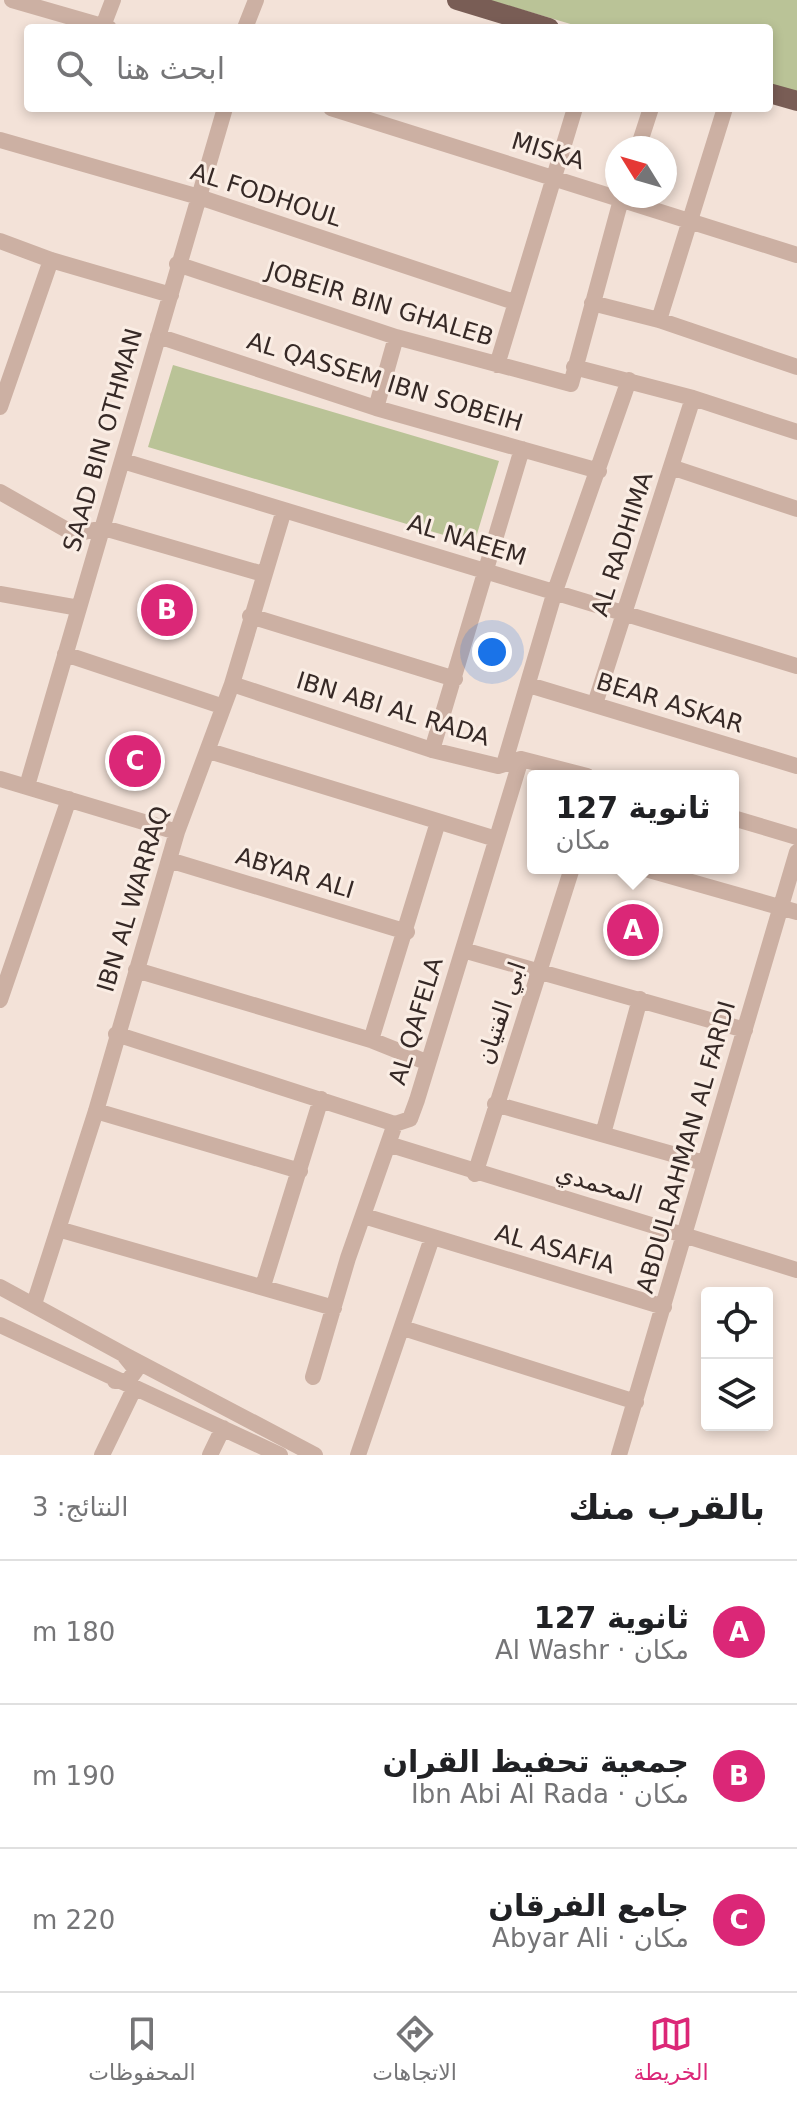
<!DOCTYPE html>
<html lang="ar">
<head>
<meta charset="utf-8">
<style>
	body { margin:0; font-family:"DejaVu Sans","Noto Naskh Arabic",sans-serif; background:#f6f6f6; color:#202124; direction:rtl }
	.controls { position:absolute; right:24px; bottom:24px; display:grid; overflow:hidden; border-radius:8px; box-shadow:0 4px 12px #0003 }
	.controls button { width:72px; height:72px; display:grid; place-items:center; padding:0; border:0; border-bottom:2px solid #e0e0e0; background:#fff; color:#202124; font:40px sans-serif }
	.compass { position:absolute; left:605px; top:136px; width:72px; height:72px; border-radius:50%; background:#fff; box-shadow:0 4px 12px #0003; rotate:307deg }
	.you { position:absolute; left:492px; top:652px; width:28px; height:28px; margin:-20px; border:6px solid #fff; border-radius:50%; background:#1a73e8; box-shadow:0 0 0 12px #1a73e833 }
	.badge { display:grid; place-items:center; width:52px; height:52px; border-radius:50%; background:#db2777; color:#fff; font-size:26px; font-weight:700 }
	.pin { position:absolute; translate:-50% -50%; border:4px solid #fff; box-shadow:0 2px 8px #0006 }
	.popup { position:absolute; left:527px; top:770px; width:212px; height:104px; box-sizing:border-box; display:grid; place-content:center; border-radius:8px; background:#fff; filter:drop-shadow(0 2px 6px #0005); font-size:26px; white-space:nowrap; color:#757577 }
	.popup b { font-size:30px; color:#202124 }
	.popup::after { content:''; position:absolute; left:50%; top:100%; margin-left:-16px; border:16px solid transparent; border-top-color:#fff }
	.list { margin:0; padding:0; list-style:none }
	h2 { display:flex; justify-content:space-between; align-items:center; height:104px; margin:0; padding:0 32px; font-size:34px }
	h2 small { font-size:26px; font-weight:400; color:#757577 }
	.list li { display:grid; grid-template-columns:52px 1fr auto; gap:24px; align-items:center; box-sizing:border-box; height:144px; padding:0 32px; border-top:2px solid #e0e0e0 }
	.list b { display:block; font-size:30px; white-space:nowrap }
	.list p { margin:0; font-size:26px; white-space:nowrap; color:#757577 }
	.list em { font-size:26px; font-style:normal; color:#757577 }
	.icon { flex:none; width:44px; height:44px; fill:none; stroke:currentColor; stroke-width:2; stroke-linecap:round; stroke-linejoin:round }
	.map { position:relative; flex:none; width:797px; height:1455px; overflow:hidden; direction:ltr }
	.search { position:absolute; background:#fff; box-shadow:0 4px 12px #0003; left:24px; right:24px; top:24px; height:88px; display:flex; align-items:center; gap:20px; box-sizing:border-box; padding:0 28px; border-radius:8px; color:#757577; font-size:30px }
	.sheet { height:536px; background:#fff }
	nav { display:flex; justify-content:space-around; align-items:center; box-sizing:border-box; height:112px; border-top:2px solid #e0e0e0; background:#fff; font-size:22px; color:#757577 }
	nav a { display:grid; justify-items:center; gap:4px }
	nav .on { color:#db2777 }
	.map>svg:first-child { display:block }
	.green { fill:#bac397 }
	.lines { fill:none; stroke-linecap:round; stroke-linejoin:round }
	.minor { stroke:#ccb0a3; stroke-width:16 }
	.major { stroke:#795d55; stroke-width:20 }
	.labels { text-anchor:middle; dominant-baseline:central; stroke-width:6; stroke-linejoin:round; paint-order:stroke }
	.street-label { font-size:24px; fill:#362926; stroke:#faede4 }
</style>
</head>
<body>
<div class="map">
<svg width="797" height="1455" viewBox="0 0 797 1455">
	<rect width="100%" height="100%" fill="#f3e2d8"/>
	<path class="green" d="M489,0h308v94l-28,-9v-57h-185z
		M173,365l326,96 -25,83 -326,-97z"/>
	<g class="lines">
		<path class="minor" d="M12,0l97,28
			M103,26l10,-26
			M245,28l11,-28
			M331,108l466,147
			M0,140l199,57 315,105
			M638,148l13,-40
			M0,241l51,19 120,35
			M177,264l219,73 175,47 51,-188
			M592,303l67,17 138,47
			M659,320l66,-212
			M158,336l218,72 223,63
			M497,365l78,-257
			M574,367l119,31 104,34
			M0,407l51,-147
			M376,408l20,-71
			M123,461l674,205
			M671,467l126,42
			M0,492l74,42 30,-6 159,46
			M0,594l79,14
			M250,616l205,63
			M65,654l156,52
			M232,684l200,66 66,16 23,-7 66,17
			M529,685l268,81
			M595,704l98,-306
			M432,750l90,-301
			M209,751l287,88
			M505,761l50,-170 74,-211
			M0,779l177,53
			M27,786l198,-678
			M733,818l64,19
			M169,860l238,72
			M642,868l155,44
			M463,950l282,80
			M136,970l235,70 55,22
			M0,1000l69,-201
			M116,1034l279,90
			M371,1040l67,-218
			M495,1104l209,59
			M96,1111l204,60
			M603,1134l37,-135
			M388,1144l409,126
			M475,1174l97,-306
			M364,1216l300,91
			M58,1229l276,79
			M263,1286l58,-187
			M0,1287l123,67 13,16 -8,11h-13
			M34,1304l62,-193 81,-279 55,-148 52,-174
			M0,1325l280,130
			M403,1328l233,74
			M123,1354l192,101
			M313,1377l35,-119 47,-134 15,-5 7,-19 104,-341
			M102,1455l32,-66
			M210,1455l13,-27
			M358,1455l74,-217
			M619,1455l178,-603"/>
		<path class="major" d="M457,0l92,28
			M769,93l28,8"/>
	</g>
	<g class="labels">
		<g class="street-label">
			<text transform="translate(548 151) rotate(17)">MISKA</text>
			<text transform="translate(266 195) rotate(18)">AL FODHOUL</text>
			<text transform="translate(380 304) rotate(17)">JOBEIR BIN GHALEB</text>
			<text transform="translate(385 382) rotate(17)">AL QASSEM IBN SOBEIH</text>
			<text transform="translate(103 440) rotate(-74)">SAAD BIN OTHMAN</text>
			<text transform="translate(467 540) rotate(17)">AL NAEEM</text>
			<text transform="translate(622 544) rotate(-72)">AL RADHIMA</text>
			<text transform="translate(670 703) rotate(17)">BEAR ASKAR</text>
			<text transform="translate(393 709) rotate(17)">IBN ABI AL RADA</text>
			<text transform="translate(295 873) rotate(17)">ABYAR ALI</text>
			<text transform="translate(133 899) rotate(-73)">IBN AL WARRAQ</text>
			<text transform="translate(501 1013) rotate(-71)">ابي الفتيان</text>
			<text transform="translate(416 1021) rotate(-73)">AL QAFELA</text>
			<text transform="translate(686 1147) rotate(-74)">ABDULRAHMAN AL FARDI</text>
			<text transform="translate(599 1184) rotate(16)">المحمدي</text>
			<text transform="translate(555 1249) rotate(16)">AL ASAFIA</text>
		</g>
	</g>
</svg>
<div class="controls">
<button><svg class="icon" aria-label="locate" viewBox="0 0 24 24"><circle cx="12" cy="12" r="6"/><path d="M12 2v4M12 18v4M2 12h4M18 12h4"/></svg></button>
<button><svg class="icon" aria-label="layers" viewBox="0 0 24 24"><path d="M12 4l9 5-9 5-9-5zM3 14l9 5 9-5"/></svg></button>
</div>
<svg class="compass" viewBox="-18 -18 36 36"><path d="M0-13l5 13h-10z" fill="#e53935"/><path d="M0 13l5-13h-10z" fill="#757577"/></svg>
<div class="you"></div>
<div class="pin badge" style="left:633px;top:930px">A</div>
<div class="popup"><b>ثانوية 127</b>مكان</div>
<div class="pin badge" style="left:167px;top:610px">B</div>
<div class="pin badge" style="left:135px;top:761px">C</div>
<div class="search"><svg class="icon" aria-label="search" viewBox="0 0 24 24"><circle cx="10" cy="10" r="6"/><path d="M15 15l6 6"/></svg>ابحث هنا</div>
</div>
<section class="sheet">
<h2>بالقرب منك<small>النتائج: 3</small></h2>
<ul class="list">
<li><span class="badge">A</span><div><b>ثانوية 127</b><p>مكان · Al Washr</p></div><em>180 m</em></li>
<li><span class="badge">B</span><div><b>جمعية تحفيظ القران</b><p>مكان · Ibn Abi Al Rada</p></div><em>190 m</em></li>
<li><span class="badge">C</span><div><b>جامع الفرقان</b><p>مكان · Abyar Ali</p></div><em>220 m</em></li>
</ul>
</section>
<nav>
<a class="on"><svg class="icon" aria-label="map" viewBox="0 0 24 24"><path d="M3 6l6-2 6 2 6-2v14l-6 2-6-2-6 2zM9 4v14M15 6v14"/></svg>الخريطة</a>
<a><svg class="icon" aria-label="directions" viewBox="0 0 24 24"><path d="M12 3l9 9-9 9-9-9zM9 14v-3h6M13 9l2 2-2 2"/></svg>الاتجاهات</a>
<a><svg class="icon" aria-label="saved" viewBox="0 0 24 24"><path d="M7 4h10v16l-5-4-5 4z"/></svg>المحفوظات</a>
</nav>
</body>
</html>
